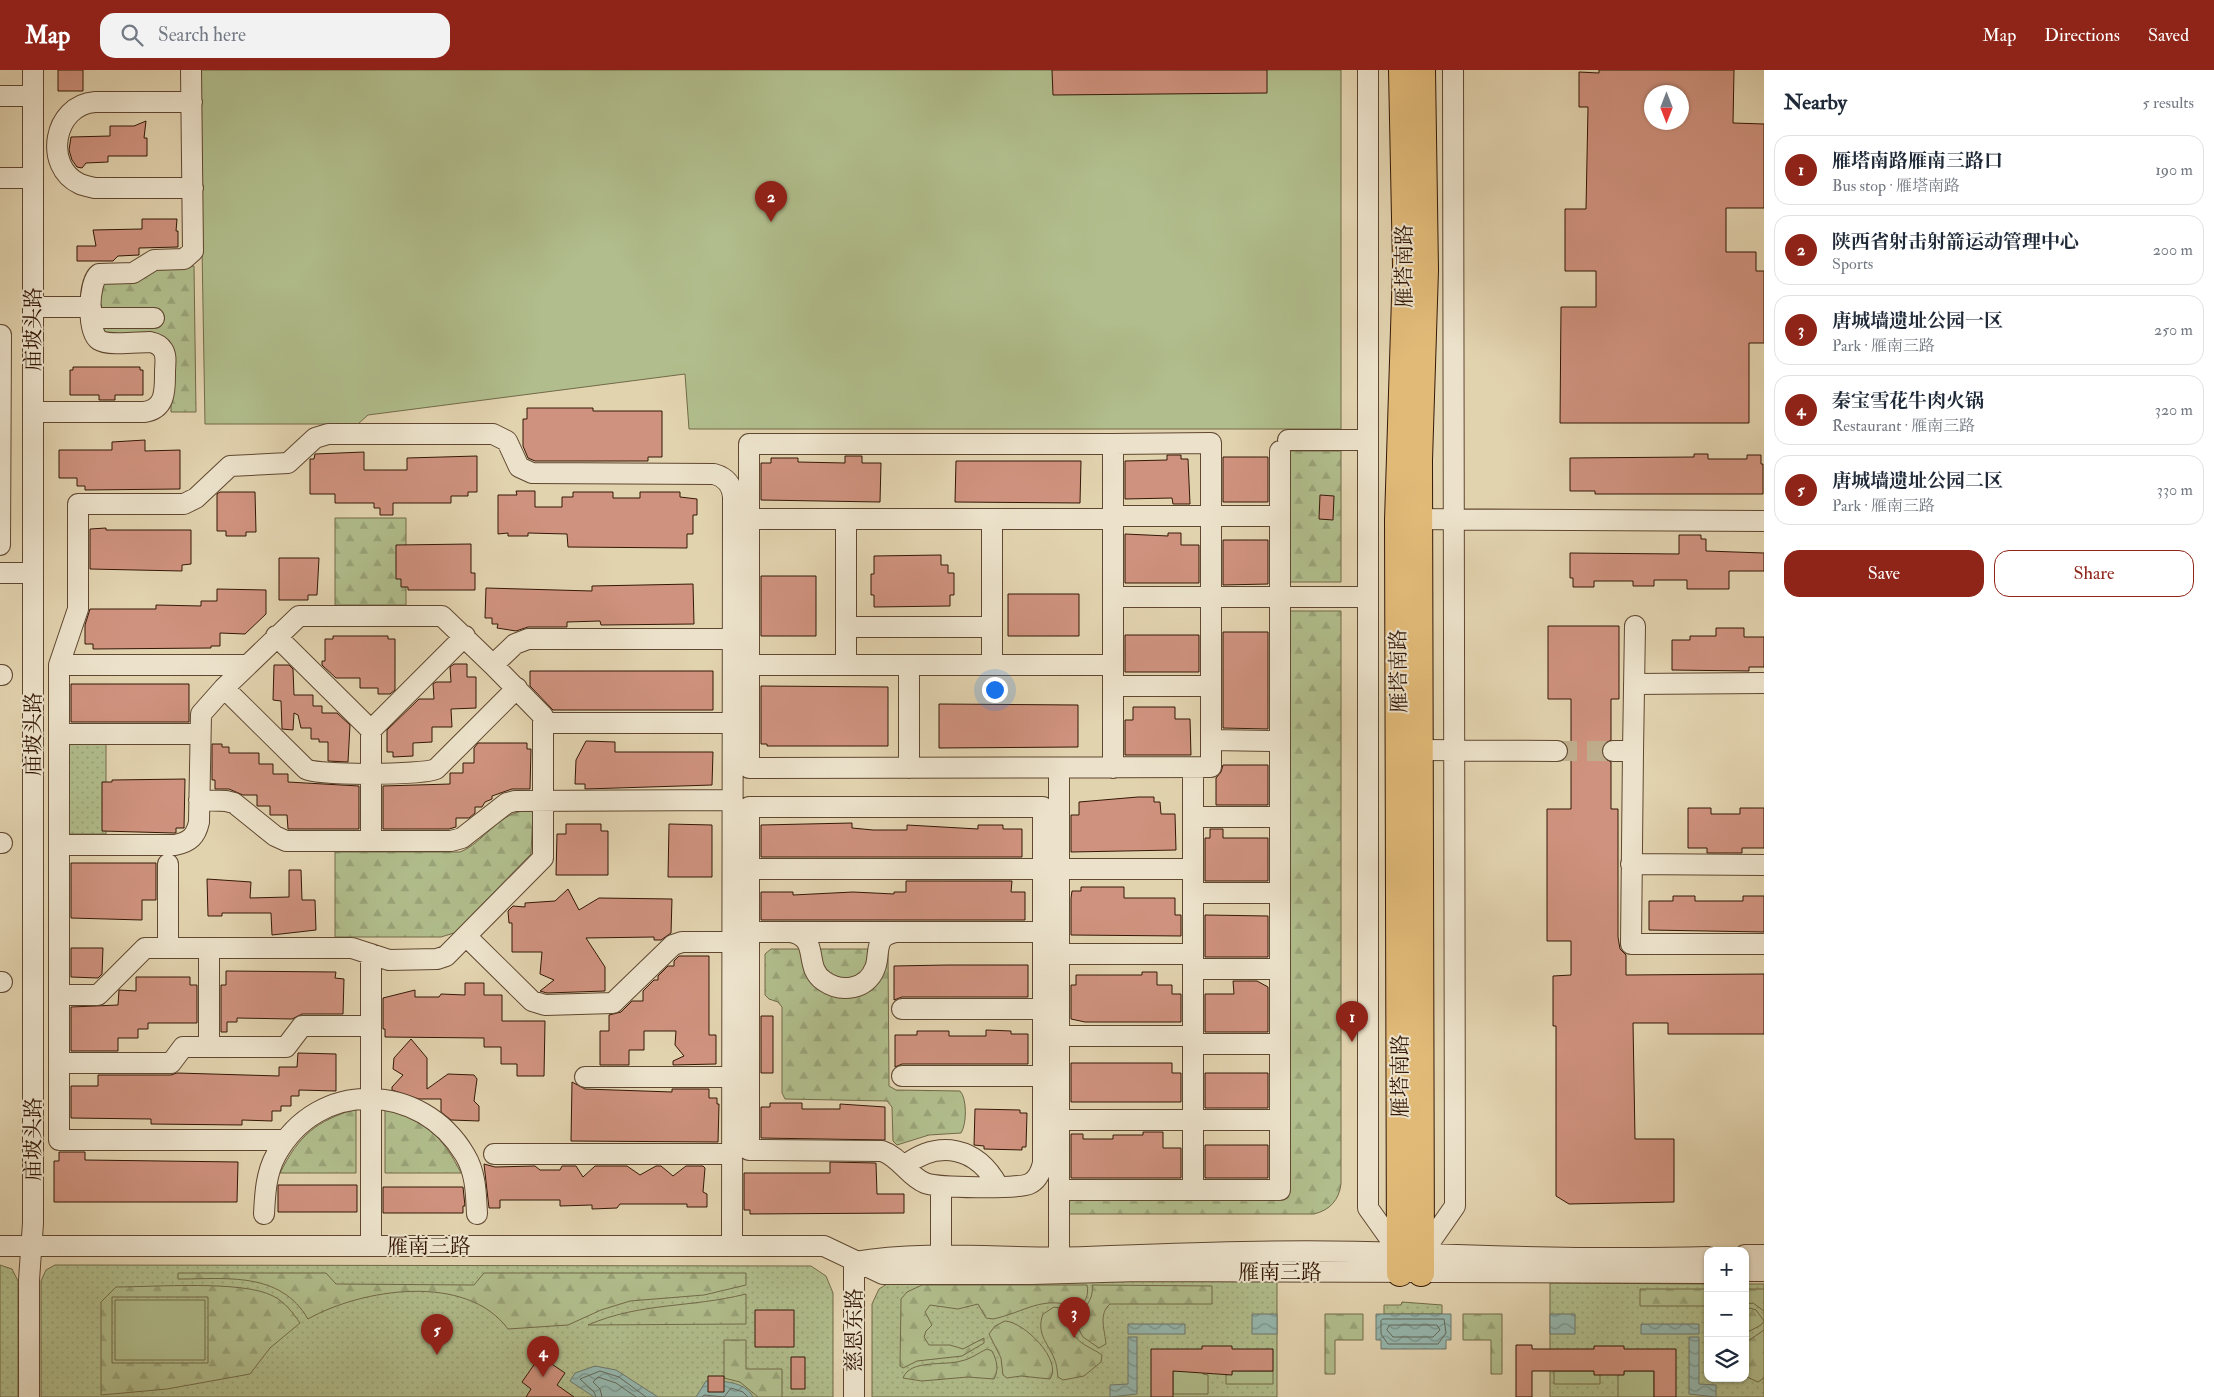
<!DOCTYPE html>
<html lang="en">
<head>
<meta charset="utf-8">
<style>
	body { margin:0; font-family:"IM FELL Double Pica","Noto Serif SC",serif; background:#f2f2f3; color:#1f2937 }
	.controls { position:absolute; right:15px; bottom:15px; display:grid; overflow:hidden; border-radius:10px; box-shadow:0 1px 4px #0004 }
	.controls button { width:45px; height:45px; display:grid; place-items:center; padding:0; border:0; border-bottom:1px solid #e0e1e3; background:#fff; color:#1f2937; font:25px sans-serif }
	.compass { position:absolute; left:1644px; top:15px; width:45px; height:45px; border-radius:50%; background:#fff; box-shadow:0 1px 4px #0004; rotate:180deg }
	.you { position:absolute; left:994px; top:619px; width:18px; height:18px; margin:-12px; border:4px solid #fff; border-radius:50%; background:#1a73e8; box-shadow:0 0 0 8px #1a73e833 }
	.badge { display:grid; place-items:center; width:32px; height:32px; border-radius:50%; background:#8f2418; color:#fff; font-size:16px; font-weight:700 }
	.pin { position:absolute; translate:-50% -41px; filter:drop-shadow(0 1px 2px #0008) }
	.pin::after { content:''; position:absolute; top:26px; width:18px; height:15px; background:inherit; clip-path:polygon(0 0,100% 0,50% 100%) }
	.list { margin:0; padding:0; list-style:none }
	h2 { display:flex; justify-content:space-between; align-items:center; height:65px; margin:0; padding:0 20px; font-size:21px }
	h2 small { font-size:16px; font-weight:400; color:#747a83 }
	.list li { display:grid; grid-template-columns:32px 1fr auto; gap:15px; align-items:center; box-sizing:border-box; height:70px; margin:0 10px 10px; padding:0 10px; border:1px solid #e0e1e3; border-radius:15px }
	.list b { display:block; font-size:19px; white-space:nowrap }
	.list p { margin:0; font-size:16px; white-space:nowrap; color:#747a83 }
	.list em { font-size:16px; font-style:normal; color:#747a83 }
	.actions { display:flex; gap:10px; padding:15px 20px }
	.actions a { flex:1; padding:11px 0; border:1px solid #8f2418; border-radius:15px; text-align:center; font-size:18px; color:#8f2418 }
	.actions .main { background:#8f2418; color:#fff }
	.icon { flex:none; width:28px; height:28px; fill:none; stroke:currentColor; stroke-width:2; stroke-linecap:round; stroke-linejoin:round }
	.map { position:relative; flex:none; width:1764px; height:1327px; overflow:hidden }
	header { display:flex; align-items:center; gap:30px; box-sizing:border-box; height:70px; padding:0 25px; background:#8f2418; color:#fff }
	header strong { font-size:24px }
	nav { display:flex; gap:28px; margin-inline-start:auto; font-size:18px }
	.search { width:350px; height:45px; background:#f2f2f3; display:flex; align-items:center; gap:12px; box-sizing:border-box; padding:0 18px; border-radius:15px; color:#747a83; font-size:19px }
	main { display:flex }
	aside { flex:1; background:#fff }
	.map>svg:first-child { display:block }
	.grass { fill:url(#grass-dots); stroke:#726a49 }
	.forest { fill:url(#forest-firs); stroke:#726a49; fill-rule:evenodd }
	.garden { fill:#b1bd8c; stroke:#726a49 }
	.water { fill:url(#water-waves); stroke:#6e776b }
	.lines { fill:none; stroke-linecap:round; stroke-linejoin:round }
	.shore { stroke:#64685a; stroke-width:1 }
	.building { fill:#cf927e; stroke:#341806; fill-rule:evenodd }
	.minor-tunnel { stroke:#bfae8d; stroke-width:20; stroke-dasharray:20 10; stroke-linecap:butt }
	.minor-casing { stroke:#604730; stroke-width:22 }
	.major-casing { stroke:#341806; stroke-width:28 }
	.minor { stroke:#ece2cb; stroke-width:20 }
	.major { stroke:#e1ba78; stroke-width:26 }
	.labels { text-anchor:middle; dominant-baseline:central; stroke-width:4; stroke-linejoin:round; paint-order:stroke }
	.street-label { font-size:21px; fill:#341806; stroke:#ece2cb }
</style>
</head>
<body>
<header>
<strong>Map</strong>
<div class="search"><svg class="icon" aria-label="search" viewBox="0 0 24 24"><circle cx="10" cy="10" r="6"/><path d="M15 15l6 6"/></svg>Search here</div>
<nav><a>Map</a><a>Directions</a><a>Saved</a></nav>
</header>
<main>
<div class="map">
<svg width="1764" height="1327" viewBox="0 0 1764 1327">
	<defs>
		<pattern id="grass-dots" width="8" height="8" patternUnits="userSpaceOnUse" patternTransform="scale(1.25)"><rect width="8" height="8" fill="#b1bd8c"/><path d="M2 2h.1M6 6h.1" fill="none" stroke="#99a277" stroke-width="1.8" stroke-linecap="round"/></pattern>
		<pattern id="forest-firs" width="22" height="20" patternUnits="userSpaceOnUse" patternTransform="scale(1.25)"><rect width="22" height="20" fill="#b1bd8c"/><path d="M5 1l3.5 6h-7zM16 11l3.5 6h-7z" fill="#99a277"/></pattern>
		<pattern id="water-waves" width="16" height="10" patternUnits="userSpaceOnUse" patternTransform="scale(1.25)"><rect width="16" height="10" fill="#95b7ae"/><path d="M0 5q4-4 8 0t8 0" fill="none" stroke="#7a948c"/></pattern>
	</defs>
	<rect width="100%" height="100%" fill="#e2d3af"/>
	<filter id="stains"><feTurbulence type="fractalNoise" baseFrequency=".004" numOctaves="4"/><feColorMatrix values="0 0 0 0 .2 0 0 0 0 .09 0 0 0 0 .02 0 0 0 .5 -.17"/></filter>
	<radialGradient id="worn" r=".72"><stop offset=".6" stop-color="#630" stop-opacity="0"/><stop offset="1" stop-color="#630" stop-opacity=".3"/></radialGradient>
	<path class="grass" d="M62,666h44v98h-44z
		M0,1195l12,4 6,12v116h-18z
		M55,1195l756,1 15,10 7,17v104h-792v-116l5,-11z
		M893,1210l384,1v116h-405v-93l7,-15z
		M1550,1213l158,1v94h37v-94h19v113h-214z
		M1402,1232l40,3v9h-58v-9h17z"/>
	<path class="forest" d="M154,196h40l2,146h-25v-54l-69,-23 -5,-49z
		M1288,381h53v131h-53z
		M335,448h71v87h-71z
		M1288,541h53v573c-2,16 -11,26 -27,30h-245v-16h219z
		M523,741h10l-2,43 -77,79 -13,4h-106v-85h125c23,-9 37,-37 63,-41z
		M771,879h108l9,4 1,133 7,4 64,1c7,7 7,33 1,42l-32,2 -32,10 -4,-4 -1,-34 -5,-6 -102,-2 -3,-6v-86l-4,-5 -9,-3 -4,-4v-41z
		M356,1039v64h-76c19,-38 36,-52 76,-64z
		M385,1039c40,12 57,26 76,64h-76z
		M178,1203h148l10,11 138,1 10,-12h262v12l-42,10 -74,6 -29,9 -33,15 -60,4c-42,-57 -147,-40 -200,-10 -28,-48 -82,-40 -130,-40z
		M922,1215h165c2,10 -1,18 -10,22 -36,-12 -51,5 -84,12l-7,-1 -8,-14 -20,5 -28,-4 -5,7 7,13 -6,6 -2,6 5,8h21l13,4 21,-11v5l-22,13 -45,5 -14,7 -3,-2 1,-67 6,-7z
		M1092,1215l120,1v18h-102c-12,10 -5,27 -4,40l-7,4 -16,-11 -6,-11c1,-17 18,-22 15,-41z
		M116,1217c38,0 127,-7 157,9 12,6 20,17 27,27l-30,25 -20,26 -83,15 -66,6v-93zM112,1227h96v66h-96z
		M1640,1219h68v17h-68z
		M1745,1219h19v22l-11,-8 -8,1z
		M746,1224v30l-158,1c53,-23 103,-17 158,-31z
		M1054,1237l18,4c2,6 -1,11 0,17 2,15 19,19 30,27l-1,7 -17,14 -21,4 -5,-3c-1,-6 -1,-13 -4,-19 -7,-16 -18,-25 -11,-44z
		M1750,1238l6,2 8,11 -3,4 -15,8 -1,-22z
		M1325,1244h38v26h-28v34h-10z
		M1463,1244h39v60h-11v-34h-28z
		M1005,1251c19,1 58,39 45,58l-29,-3 -14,2 -4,-3 -2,-17 -12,-24 6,-8z
		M1764,1260v48l-6,4 -13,-6v-33z
		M724,1270h22v29h36v28h-24l-18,-15 -16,-4z
		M987,1279l5,2c5,9 7,19 2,28l-26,-2 -46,4 -19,-3c7,-19 42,-12 58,-17 10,-2 17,-8 26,-12z"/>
	<path class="garden" d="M199,0h1142v359h-652l-4,-55 -317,41 -10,9h-153z
		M115,1230h90v60h-90z
		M1173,1301h29l1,3 5,1v19h-35z
		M1232,1301h41v13h-47v-9l6,-1z
		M1554,1301h40l6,4v9h-46z
		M1624,1301h30v26h-36v-22l6,-1z"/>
	<path class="water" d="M1252,1244h25v20h-25z
		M1376,1244h75v26h-5v9h-65v-9h-5z
		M1550,1244h25v20h-25z
		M1128,1254h57v10h-57z
		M1641,1254h58v10h-58z
		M1128,1267h9v57l-27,3v-12l18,-1z
		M1689,1267h10v47l17,1v12l-27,-3z
		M595,1296l21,4 42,27h-64l-24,-16 5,-8z
		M706,1311c16,0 39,0 47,16h-57z"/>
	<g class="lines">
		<path class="shore" d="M1383,1249h61l2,14 -8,11h-50l-7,-10v-13z
			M1390,1255h47l3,5 -7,7h-40l-6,-7z
			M596,1327l-2,-5 -14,-13 20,-8 19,6 27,20
			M602,1327l-2,-8 -7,-7 5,-5 18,6 20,14
			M702,1327l2,-2 20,2 7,-9 12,4 5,5"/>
	</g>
	<path class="building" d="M58,0h25v21h-25z
		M1052,0h215v23l-214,2z
		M1599,0h135l-1,53 31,1v84h-38v44h30v19h8v72h-15v80h-189l1,-116h35v-36h-31v-62h21l2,-102h-9v-35l20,1zM1652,22h30v30h-30z
		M146,51l-2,17h3v18h-39v6l-22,1 -4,5 -5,-1 -5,-7 -3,-10 2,-13 39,-1v-10h24z
		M142,149h35l-1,12h2v16l-39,1v7l-21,1 -5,5h-36v-15h19l-3,-16 49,-1z
		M73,297h67v3h3v25h-28v5h-16v-5h-29v-25h3z
		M527,338h66v3h69v46h-14v4h-113l-7,-3 -5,-12v-27h4z
		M145,370v11l35,-1v39l-95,1v-4h-8v-8h-18v-28h53v-8z
		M364,382v18h43v-12l70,-2v36h-9v4h-17v7h-58v12h-13v-7h-6v-5h-39v-9h-25v-35h4l1,-5z
		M1694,384h14v5h39v-4h14v9h2v30h-168v-3h-25v-33l124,-1z
		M1167,385h14v4h7l2,45h-17l-1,-6 -47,1v-38l42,-1z
		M845,386h17v7h19l-1,39 -119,-2v-37h10v-5h27v4l47,1z
		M1223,387h45v45h-45z
		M956,391h125l-1,42 -125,-1z
		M516,421h19v16h27v-10h11v-5h40v6h27v-6h40v5l17,2v16h-4v19h-6v14l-119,-1 -1,-13 -39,-1v3h-20v-3l-10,1v-39h19z
		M220,422h35l1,40h-10v4h-20v-5h-9v-37z
		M1320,425l14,1 -1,24 -14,-1z
		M106,458v2h85v34l-9,1v6l-92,-2v-40z
		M1168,463h13v12h18v38h-74v-49l43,2z
		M1679,465h22v4h5v12l58,2v18h-35v18h-42v-9h-33v6h-21v-5h-39v6h-21v-9h-3v-25l109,1z
		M1223,470h45v44l-45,1z
		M471,474v29h4v17h-67v-3h-7v-8h-5v-34z
		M941,485v10h7v8h6v22h-4v11l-76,1v-12h-3v-21h3v-18z
		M279,488h40l-2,37h-9v5h-29z
		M761,506h55v60h-55z
		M693,514l1,40 -93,1 -1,-4 -33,1v5h-39l-12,4 -19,-3 1,-4h-6v-6h-7l1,-30 106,3v-5z
		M217,519l49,1v24l-21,20 -25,-1v13h-9v2l-118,1v-5h-8v-19l5,-16h66v-4l45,1v-5h16z
		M1008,524h71v42h-71z
		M1548,556h71v73h-8v41l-8,5 -2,6 2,6 8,5v47h7v128l2,12 6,6v20l138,-1v60h-96v-11h-35l2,116h39v63l-105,2 -13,-8v-170h-3v-50l18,-1v-34h-24v-132h24v-110h-23z
		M1716,558h28v9h20v30h-15v4l-77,-1v-30h18v-4h26z
		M1223,562h45v97l-45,-1z
		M1125,565h74v37h-74z
		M333,566h55v3h7v51l-5,4h-12v-6h-18v-10h-24l-14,-13v-4h3v-22h8z
		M454,594h13v13h9v31l-25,1 1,18h-20v15l-19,1v13l-20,1v-5h-6v-22l32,-31h15l-1,-15 3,-2h15l-1,-15z
		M274,595h15l4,4 1,26h19v11h9v7h15l13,12 -2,37 -20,-1v-19h-9v-3h-8v-11h-10l-3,-13 -4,-2 -1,17 -11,-1 -1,-28 -8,-1z
		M530,601h183v39h-160l-23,-24z
		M71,614h118v38h-118z
		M761,616l127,1v59h-121v-2h-6z
		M939,634l139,1v42l-139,1z
		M1133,637h42v12h15l1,36h-66v-35h8z
		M586,671l29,1v10h98l-1,33 -127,4v-5h-10l1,-24z
		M478,673h49v6h4l-1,40h-18l-20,7v3l-7,3 -3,5h-7v6l-6,5h-13v9l-7,2h-66v-43l67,-2v-11h13v-10h11v-15z
		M212,674h10v3h7v6h30v11h14v10h15v8l71,4v43h-71l-1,-14h-17v-9h-13v-11h-14l-14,-6h-14v-9h-3z
		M1223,695h45v40h-52v-27l5,-6z
		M185,709l-1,49h-8v5h-2l-72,-2v-49h10v-2z
		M1138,727h16v5h6l1,12h14l1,36 -105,2v-37h8v-13z
		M1688,738h23v6h29v-6h24v40h-22v5h-35v-5h-19z
		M852,753v5l21,2h34v-5l71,4v-4h25v4h19v28h-261v-32z
		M566,754h35v7h7v44h-52l1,-41h9z
		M669,754l43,1v52h-44z
		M1210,759h13v9h45v43h-63v-43h5z
		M71,793h85v37h-14v20l-71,-2z
		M289,800h12l1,30h13l1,30 -44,5 -1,-22h-49v3h-14l-1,-37 44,3 -1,16 39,-1z
		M906,811h106l-1,11h14v28h-264v-28h32v3l60,-3 41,2v-2h12z
		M1081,817h43v11h51v17h6v21l-110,-1v-37l1,-7h9z
		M568,819l11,21 20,-12 73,1 -1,34 -10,7h-7v-3l-68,1 19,29v24l-58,2 -7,-2 14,-11 -14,-6 2,-22h-30v-29h-3l-1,-12 5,-5 12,1v-4l30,-2z
		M1673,826h22v5h48v-5h21v36l-115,-2v-29h24z
		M1205,845l63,1v41h-63z
		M71,878h32l-1,26 -4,4 -27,-1z
		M679,886h30v79h7v29l-43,1v-4l11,-5 -9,-11 1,-14h-32v19h-15v15h-29v-34h9v-16l12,-3 11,-11h11v-10l11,-11h4v-4l10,-10h6v-5z
		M947,895h81v32h-126l-8,3v-34z
		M226,901l110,1 -1,6 9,1 -1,35h-41l-10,5 -55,-1v4h-10v10h-6v-47h5z
		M1142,902h15v13h15v9h9v28h-96l-14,-3v-34h5v-10h66z
		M136,907h54v8h7v38h-49v6h-10v9h-20v13h-47v-44l47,-2 1,-15 17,1z
		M1233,911h24l11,6v45h-63v-38h29z
		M465,913h19v12h18v26h43l-1,55h-27v-12h-16v-17h-17v-9l-99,-1v-8h-2v-31l32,-8v7h24l2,-3 24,1z
		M761,946h12v57h-12z
		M986,960l25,1v3h17v30h-126l-7,3v-32h22v-4h32v5h37z
		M411,969l16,19v31l21,-15 26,1 3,4 -3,22 5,5v15l-28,-1 -10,-8v-13h-22l-27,-9v-3l11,-12 -10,-6 1,-11z
		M298,983l38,1v37l-37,-1v6h-8v10h-10v5h-9v10l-30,-1v5l-91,-1v-5l-80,-1v-32h27v-11h73l6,-2 102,3v-9h18z
		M1071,993h101v10h9v29h-110z
		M1205,1003h63v35h-63z
		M572,1012l13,7 87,3v-3h37v9h8v6h2l-1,38 -147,-1z
		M770,1033h32v6h38v-5l45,3v33l-124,-2v-31h9z
		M975,1039l45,1v3h7l-1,34h-4v3l-38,-1v-3l-10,-1z
		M1143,1062h20v16h18v30h-110v-44h12v5h30v-4h30z
		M1205,1075h63v33h-63z
		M59,1082h26v8l153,2 -1,40h-183v-41h5z
		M830,1092l46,1 1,31h27v19l-154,1v-4h-6v-37h86z
		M484,1094l11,3 40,-1 5,4h20l2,-4h14l7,11 12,-11h32l13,9 16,-9h5l12,10 13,-10h17l2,2 -2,24 4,2v13h-20v-3h-67l-3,4 -25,1v-4l-32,1v-6h-60v8h-11z
		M278,1115h79v27h-79z
		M383,1117h80l2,19h-2v7h-80z
		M755,1240h39v37h-39z
		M1516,1275h16v4h62v-3h30v3h52v48h-22v-26h-30v4h-30v-4h-62v26h-16z
		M1202,1276h30v3h41v22h-41v4l-59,-4v26h-22v-48h51z
		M540,1286l25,17 -8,12 17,12h-48l5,-8 -9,-7z
		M791,1287h14v32h-14z
		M708,1306h16v16h-16z"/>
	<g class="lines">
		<path class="minor-tunnel" d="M1557,681h56"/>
		<defs>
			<path id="minor" d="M1368,0v1138l32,45
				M0,26h33
				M192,32h-97c-42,3 -52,65 -15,82 5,2 11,3 15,4h98
				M0,108h33
				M33,237h58
				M91,248h63
				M33,342h111c22,-3 21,-22 21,-40 0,-7 2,-16 -2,-22 -3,-5 -8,-7 -13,-8 -12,0 -42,4 -51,-2 -12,-8 -11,-58 0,-66l34,-1 21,-13 30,-1 9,-8 -2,-181
				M1288,370h80
				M1113,374l98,-1v324l-462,1v-324h364v324
				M1113,446h167
				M749,449h364
				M846,449v146
				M992,449v146
				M1405,449l359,2
				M0,475l1,-210
				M0,503h33
				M1113,527h255
				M846,557h146
				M276,566l95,94 94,-94
				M59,595h189
				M493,595l22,-21 13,-5h205
				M749,595h364
				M909,595v103
				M0,605h2
				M1634,614l130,-1
				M1113,616h98
				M224,618l82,81c13,7 116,6 130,0l81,-81
				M544,653h189
				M371,660v111
				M59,664h140
				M1211,670l69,1
				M1421,680l136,1
				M1613,681h20l-2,193h133
				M1633,681l2,-125
				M1059,698v489
				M1193,698v422
				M199,730l27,1 8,2 41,33 11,5h165l11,-3 45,-35 8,-2 218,-1
				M1193,747h87
				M0,773h2
				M59,775h116c15,-3 21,-9 24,-23l2,-108 23,-26 75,-72h143l51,49 50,51v142l-97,98 -9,3 -48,1 -37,-12h-207l-47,47h-39
				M168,794v84
				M1631,794l133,1
				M749,799h294v294c-2,9 -5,17 -14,21 -11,5 -92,4 -104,-1 -17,-7 -25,-26 -43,-32l-133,-1z
				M749,799v-62h294v62
				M1059,799h134
				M1193,823h87
				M749,862h294
				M790,862c32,6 12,34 34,49 17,12 43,9 51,-13 4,-9 1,-21 7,-29 4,-5 9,-6 14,-7
				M466,866l66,65 13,4 68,-2 60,-58 9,-3h51
				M209,878v99h77l16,-21h69
				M371,884v292
				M1059,884h134
				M1193,899h87
				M0,912h2
				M902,939h141
				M1059,966h134
				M1193,974h87
				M59,993h112l12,-16h26
				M902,1006h141
				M585,1007h148
				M1059,1050h221
				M285,1070h-226v-475l19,-56v-105h106l12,-6 34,-32 58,-3 27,-25 13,-4h165l14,7 12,26 13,6 182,1c11,3 18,10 19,23l-1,749
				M494,1084h239
				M904,1096c35,-27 73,-19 94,20
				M941,1116v70
				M1059,1120h221v-739
				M264,1144c1,-20 2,-41 12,-59 42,-77 146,-73 189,0 11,18 11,39 12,59
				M0,1176h824l59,28h149l107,-3 569,2
				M1421,1185l34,-49 -2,-1136
				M1745,1185h19
				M854,1192c77,-13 154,-2 232,-5 102,-4 210,-8 313,-4 102,4 206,7 309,4
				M1745,1201h19
				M29,1327v-117l4,-57v-1153
				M854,1327v-135"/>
			<path id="major" d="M1400,1203l-2,-753 8,-254 -4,-196
				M1421,1203l-2,-813 6,-190 -3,-200"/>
		</defs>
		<use href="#minor" class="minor-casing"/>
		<use href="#major" class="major-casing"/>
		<use href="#minor" class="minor"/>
		<use href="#major" class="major"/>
	</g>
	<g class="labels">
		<g class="street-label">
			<text transform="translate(1404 196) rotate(-90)">雁塔南路</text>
			<text transform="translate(33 259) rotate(-90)">庙坡头路</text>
			<text transform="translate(1399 601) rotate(-91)">雁塔南路</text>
			<text transform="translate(33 664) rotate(-90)">庙坡头路</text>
			<text transform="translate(1400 1006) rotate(-90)">雁塔南路</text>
			<text transform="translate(33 1069) rotate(-90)">庙坡头路</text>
			<text x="429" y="1176">雁南三路</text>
			<text x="1280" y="1202">雁南三路</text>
			<text transform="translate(854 1260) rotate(-90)">慈恩东路</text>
		</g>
	</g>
	<rect width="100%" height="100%" filter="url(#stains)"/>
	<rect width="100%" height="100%" fill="url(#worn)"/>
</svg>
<div class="controls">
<button>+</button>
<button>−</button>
<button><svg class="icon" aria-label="layers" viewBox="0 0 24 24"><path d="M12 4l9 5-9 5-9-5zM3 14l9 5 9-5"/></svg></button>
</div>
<svg class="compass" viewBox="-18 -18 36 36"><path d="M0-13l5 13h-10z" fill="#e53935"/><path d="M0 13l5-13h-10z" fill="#747a83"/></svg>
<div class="you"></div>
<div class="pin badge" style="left:1352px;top:972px">1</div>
<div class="pin badge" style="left:771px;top:152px">2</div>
<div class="pin badge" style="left:1074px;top:1268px">3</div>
<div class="pin badge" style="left:543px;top:1307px">4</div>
<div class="pin badge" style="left:437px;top:1285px">5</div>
</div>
<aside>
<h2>Nearby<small>5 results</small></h2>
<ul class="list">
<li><span class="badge">1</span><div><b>雁塔南路雁南三路口</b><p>Bus stop · 雁塔南路</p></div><em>190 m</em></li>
<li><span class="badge">2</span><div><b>陕西省射击射箭运动管理中心</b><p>Sports</p></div><em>200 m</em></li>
<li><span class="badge">3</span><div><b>唐城墙遗址公园一区</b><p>Park · 雁南三路</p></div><em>250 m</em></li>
<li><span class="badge">4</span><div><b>秦宝雪花牛肉火锅</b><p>Restaurant · 雁南三路</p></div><em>320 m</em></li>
<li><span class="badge">5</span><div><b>唐城墙遗址公园二区</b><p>Park · 雁南三路</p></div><em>330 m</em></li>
</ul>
<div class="actions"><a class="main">Save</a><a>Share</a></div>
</aside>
</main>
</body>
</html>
